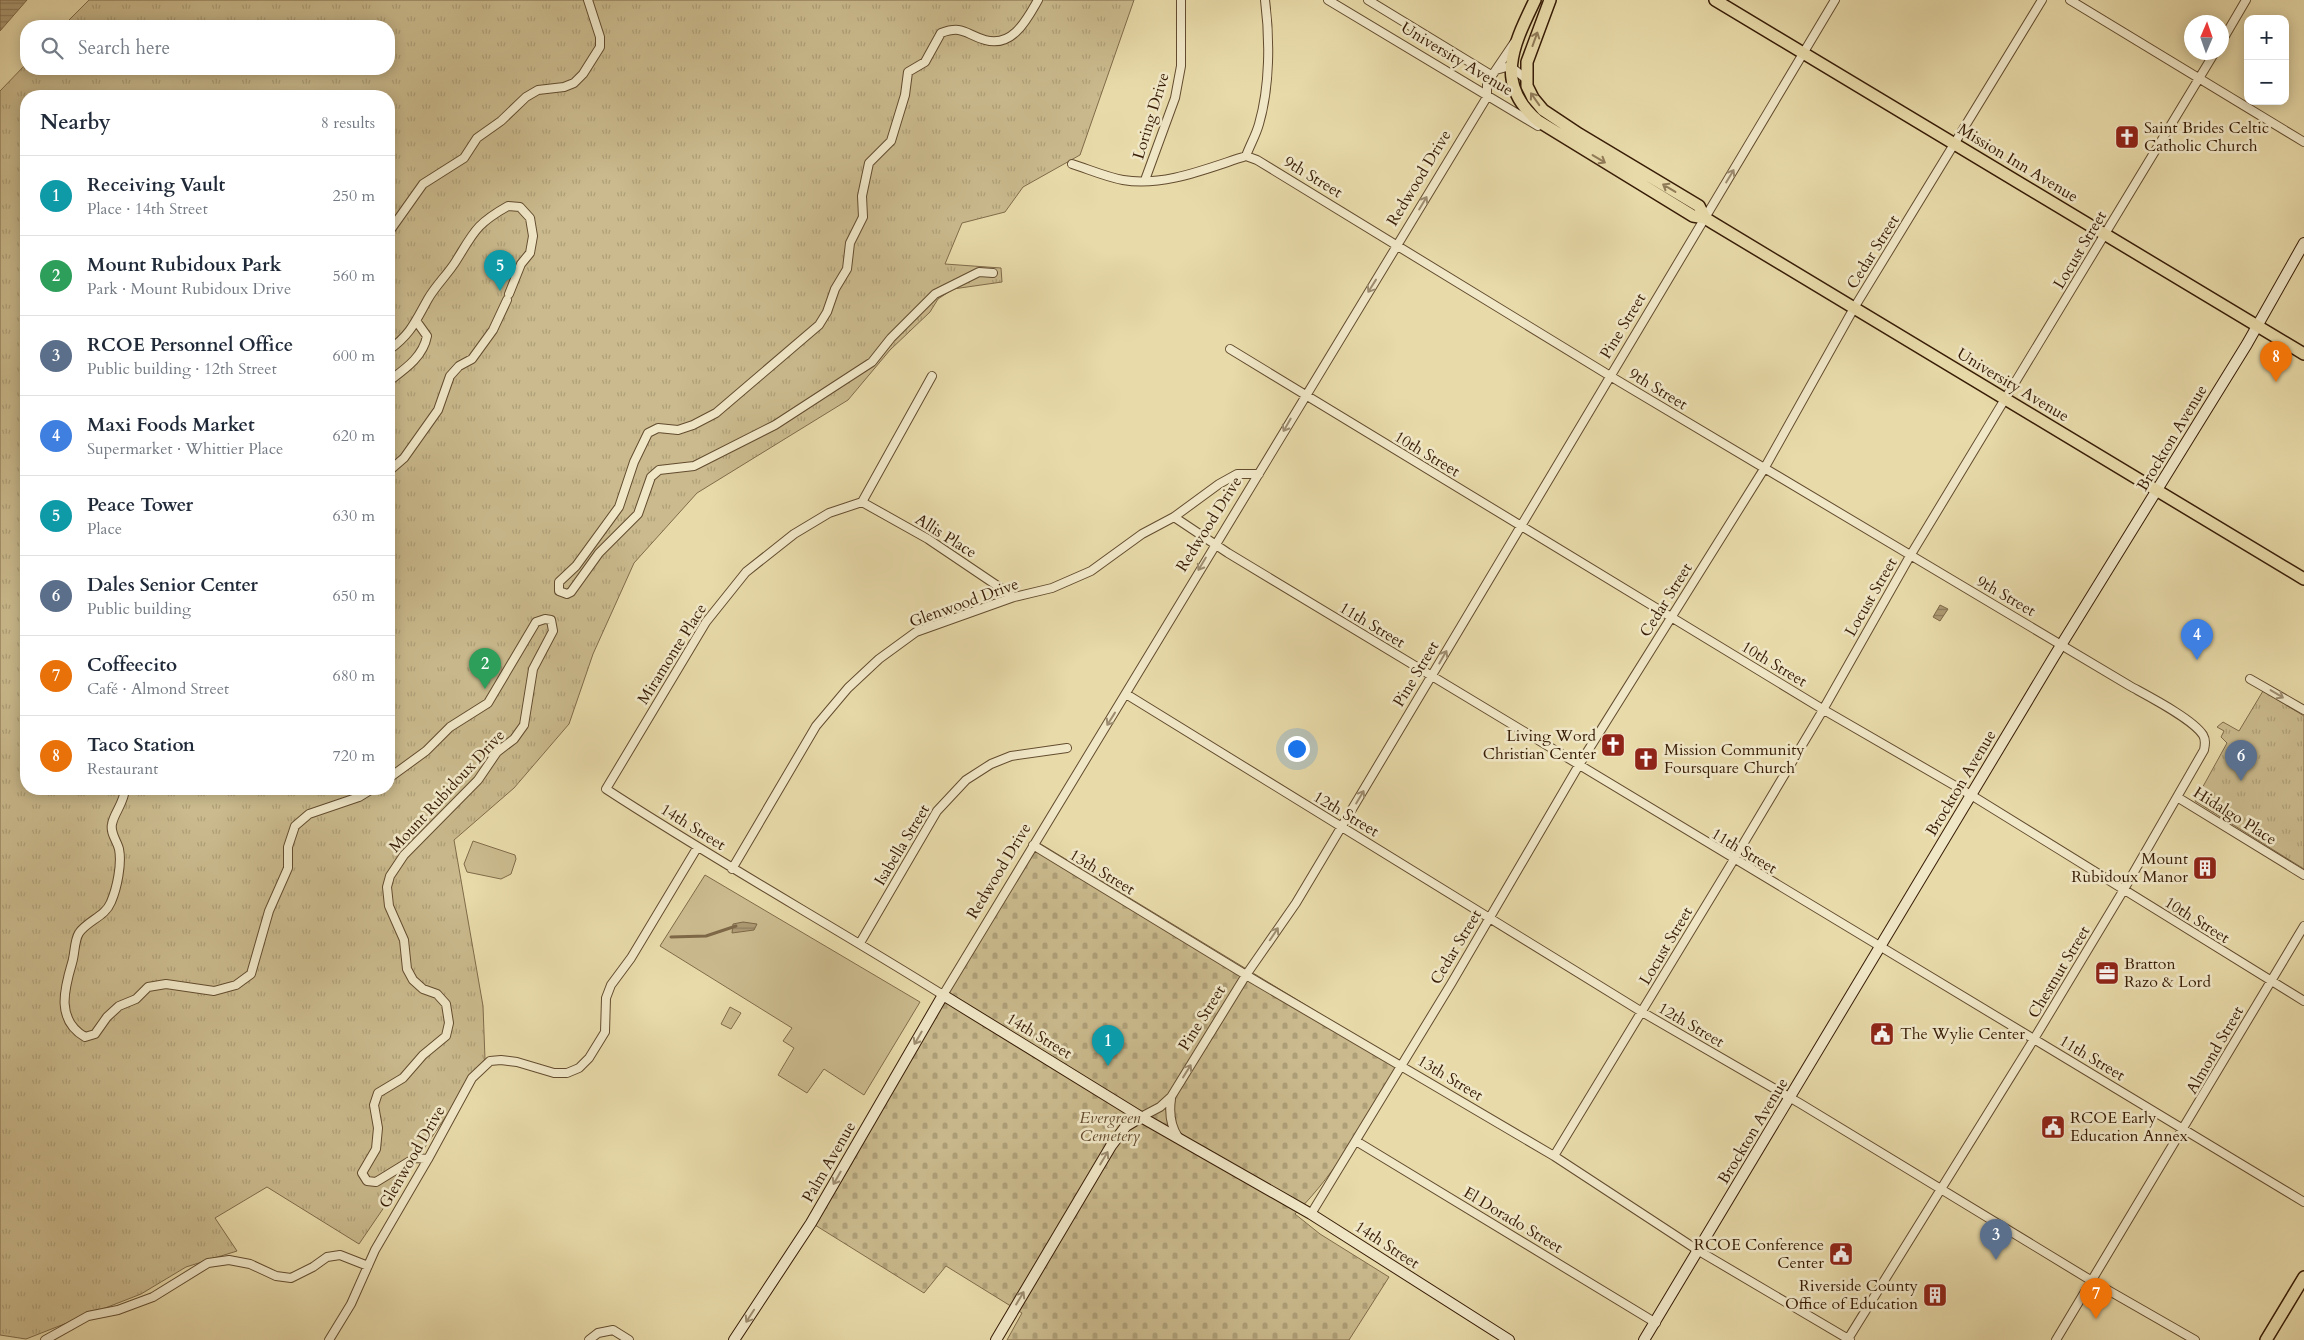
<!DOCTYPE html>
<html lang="en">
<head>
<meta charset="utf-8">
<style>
	body { margin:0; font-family:Cardo,serif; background:#f6f6f7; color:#1f2937 }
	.controls { position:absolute; right:15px; top:15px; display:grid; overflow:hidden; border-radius:10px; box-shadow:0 2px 12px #0003 }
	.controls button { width:45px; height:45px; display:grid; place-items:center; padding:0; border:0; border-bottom:1px solid #e0e1e3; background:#fff; color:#1f2937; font:25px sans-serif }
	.compass { position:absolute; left:2184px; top:15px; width:45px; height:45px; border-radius:50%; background:#fff; box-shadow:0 2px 12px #0003; rotate:2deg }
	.you { position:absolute; left:1296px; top:748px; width:18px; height:18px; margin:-12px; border:4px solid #fff; border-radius:50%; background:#1a73e8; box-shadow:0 0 0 8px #1a73e833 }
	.badge { display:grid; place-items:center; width:32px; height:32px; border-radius:50%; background:#ea580c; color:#fff; font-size:16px; font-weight:700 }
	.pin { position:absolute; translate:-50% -41px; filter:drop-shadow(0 1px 2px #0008) }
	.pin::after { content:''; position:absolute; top:26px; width:18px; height:15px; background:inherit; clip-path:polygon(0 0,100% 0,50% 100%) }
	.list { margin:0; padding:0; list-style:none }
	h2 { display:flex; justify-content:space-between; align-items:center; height:65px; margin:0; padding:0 20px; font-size:21px }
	h2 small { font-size:16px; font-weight:400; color:#747a83 }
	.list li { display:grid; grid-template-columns:32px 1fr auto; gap:15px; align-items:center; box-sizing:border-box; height:80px; padding:0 20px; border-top:1px solid #e0e1e3 }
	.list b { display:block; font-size:19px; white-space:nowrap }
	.list p { margin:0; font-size:16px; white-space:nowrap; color:#747a83 }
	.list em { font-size:16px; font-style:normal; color:#747a83 }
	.icon { flex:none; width:28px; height:28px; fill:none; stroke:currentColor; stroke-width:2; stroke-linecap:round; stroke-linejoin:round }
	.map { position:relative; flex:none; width:2304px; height:1340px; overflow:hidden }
	.search { position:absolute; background:#fff; box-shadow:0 2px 12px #0003; left:20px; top:20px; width:375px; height:55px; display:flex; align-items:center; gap:12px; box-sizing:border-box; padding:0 18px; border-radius:20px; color:#747a83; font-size:19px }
	.panel { position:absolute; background:#fff; box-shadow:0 2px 12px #0003; left:20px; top:90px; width:375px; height:705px; border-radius:20px }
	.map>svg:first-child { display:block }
	.grass { fill:url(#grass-tufts); stroke:#806b4a; fill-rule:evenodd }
	.cemetery { fill:url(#cemetery-stones); stroke:#806b4a }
	.garden { fill:#caba8d; stroke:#806b4a }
	.water { fill:url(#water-rules); stroke:#7d6747 }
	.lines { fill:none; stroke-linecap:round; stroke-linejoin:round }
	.stream { stroke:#7d6747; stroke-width:3 }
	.street-casing { stroke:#634c2f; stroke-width:10 }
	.secondary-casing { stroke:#371c06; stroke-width:12 }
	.primary-casing { stroke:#371c06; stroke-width:14 }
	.street { stroke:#f0e7c7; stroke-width:8 }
	.secondary { stroke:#f0e7c7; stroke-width:10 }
	.primary { stroke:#e8daa9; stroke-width:11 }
	.oneway { stroke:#907b58 }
	.oneway2 { stroke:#9d8c70 }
	.labels { text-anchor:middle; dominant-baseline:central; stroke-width:5; stroke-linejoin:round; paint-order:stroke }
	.street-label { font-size:16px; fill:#371c06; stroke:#f0e7c7 }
	.poi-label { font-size:16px; fill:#371c06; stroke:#f0e7c7; text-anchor:start }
	.park-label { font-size:16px; font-style:italic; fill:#634b2e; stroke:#f0e7c7 }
</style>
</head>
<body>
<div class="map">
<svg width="2304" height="1340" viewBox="0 0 2304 1340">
	<defs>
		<pattern id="grass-tufts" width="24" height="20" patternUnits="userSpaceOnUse" patternTransform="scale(1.25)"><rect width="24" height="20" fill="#caba8d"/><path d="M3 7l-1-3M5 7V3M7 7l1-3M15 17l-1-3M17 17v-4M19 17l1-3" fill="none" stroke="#ae9f78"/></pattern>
		<pattern id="cemetery-stones" width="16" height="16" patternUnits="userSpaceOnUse" patternTransform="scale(1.25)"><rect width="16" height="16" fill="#caba8d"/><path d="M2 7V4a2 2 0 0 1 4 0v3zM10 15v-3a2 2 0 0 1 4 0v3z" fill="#ae9f78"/></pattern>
		<pattern id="water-rules" width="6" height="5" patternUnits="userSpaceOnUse" patternTransform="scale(1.25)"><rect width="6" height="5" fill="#ac9972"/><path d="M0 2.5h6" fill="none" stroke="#8d7c5c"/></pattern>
	</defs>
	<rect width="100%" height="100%" fill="#e8daa9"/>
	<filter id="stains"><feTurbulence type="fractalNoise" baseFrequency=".004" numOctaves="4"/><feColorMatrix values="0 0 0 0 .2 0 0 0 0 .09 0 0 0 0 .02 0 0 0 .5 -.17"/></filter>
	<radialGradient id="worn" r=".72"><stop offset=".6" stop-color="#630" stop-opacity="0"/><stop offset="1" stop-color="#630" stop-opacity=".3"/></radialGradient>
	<path class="grass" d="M89,0h1045l-54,155 -57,32 -18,25 -43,11 -17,41 56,4 1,14 -49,7 -15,10 -8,13 -40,38 -42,50 -151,93 -63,70 -41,91 -24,70 -55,64 -60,52 29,166 2,53 -126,185 -92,-57 -52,31 22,33 -51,16 -45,27 -115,45 -26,-4v-1244l26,-27v5h363v-43h-326zM26,96h363v693h-363z
		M2263,691l41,25v153l-109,-68 32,-58 -6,-6 3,-6 -7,-4 6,-5 16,9z
		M730,1007l11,6 -10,16 -10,-5z"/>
	<path class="cemetery" d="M1036,841l365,222c-33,53 -62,107 -106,151l25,20 69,43 -40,63h-342l15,-27 -76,-47 -22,27 -109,-68 36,-60 70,-129z"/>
	<path class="garden" d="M473,841l42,14 1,4 -5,15 -10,5 -34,-7 -3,-8z
		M705,875l215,127 -56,93 -40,-26 -17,24 -29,-18 16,-27 -11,-7 9,-13 -132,-82z"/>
	<path class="water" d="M0,0h27l-27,31z
		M1940,605l8,4 -8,12 -7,-4z
		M743,922l14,2 -3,6 -22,3 1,-9z"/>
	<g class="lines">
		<path class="stream" d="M671,937l35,-1 30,-10"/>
		<defs>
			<path id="street" d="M1328,0l210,126
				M1368,0l123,75
				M2070,0l234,142
				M2222,41l24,-41
				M1496,70l14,-4 16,13
				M1246,156c4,-11 10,-21 13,-32 11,-38 11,-85 6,-124
				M1072,164c16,5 34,13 51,16 41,7 85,-12 123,-24l11,4 363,222 510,304c18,10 63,33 73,49 3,5 2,10 1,15l-81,141 -89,148 -186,300
				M1145,180l30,-82 6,-32v-66
				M389,232l34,-48 41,-26 13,-20 24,-17 25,-24 12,-7 26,-3 10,-4 9,-9 17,-27v-10l-12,-37
				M993,273l-14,-1 -44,22 -44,44 -19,24 -97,63 -81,41 -35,4 -8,7 -13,37 -39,39 -28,39 -4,2 -8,-3v-9l17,-16 43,-59 15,-45 14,-29 10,-5 20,2 15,-5 23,-12 103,-88 8,-13 8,-23 12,-20 3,-26 13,-26 -1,-21 7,-33 22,-22 14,-46 3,-23 17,-10 16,-29c22,-8 24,1 44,7 28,8 42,-21 53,-40
				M1230,349l594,361 147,85 333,206
				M389,350c22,-16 26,-28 39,-51 8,-14 20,-25 28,-38 18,-29 20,-37 52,-55l12,1 10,11 3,18 -3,17 -9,11 -12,30
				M932,376l-70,126 -33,11 -35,21 -48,38 -40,50 -100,167c110,72 225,136 337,206l544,-898v-14l27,-40
				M389,381c16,-12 34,-24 38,-45l-10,-14
				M389,471l15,-13 34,-48 12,-34 9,-10 13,-7 21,-29 14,-30
				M862,502l66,37 86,58
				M1174,517l54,36c357,218 716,434 1076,649
				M2250,679l54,31
				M1126,694l516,318 159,92 291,177 103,59
				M389,778l37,-27 24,-24 38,-24 48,-81 9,-3 6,1 2,11 -20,38 -9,56 -10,14 -17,13 -19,28 -74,75 -14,21 -3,11 2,19 15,34 3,29 6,11 10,9 14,5 9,10 3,19 -3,13 -23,19 -20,23 -25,15 -4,12 4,23 -2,21 -14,24 5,8 9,1 39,-24 13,1
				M125,789c-1,14 -11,24 -13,35 -2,9 5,17 7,25 3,15 -2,39 -8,53 -6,15 -23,18 -32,31 -5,8 -4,21 -7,30 -8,27 -16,57 13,74l10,-3 12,-17 12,-11 17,-7 12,-12 18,-3 48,7 22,-6 15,-11 18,-63 19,-43v-21l7,-21 14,-12 50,-17 13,-8
				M2177,797l127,78
				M1033,845l213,130 308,181 145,95 151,89
				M732,869l84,-143 32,-38 31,-29 37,-27 98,-35 38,-9 39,-17 51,-37 32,-17 45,-33 18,-10h22
				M860,943l77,-132 29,-31 25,-16 20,-8 56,-8
				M1171,1099c-2,14 -1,26 7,38
				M1141,1117l19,-10 11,-10 75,-122 50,-72 539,-903
				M1356,1141l300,182
				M1554,1156l179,-295 87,-146 90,-159 305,-504
				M1311,1214l140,-230 128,-219 185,-296 90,-161 188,-308
				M45,1340l43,-24 30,-6 35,-13 55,-34 21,-3 21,4 26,12 15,2 22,-11 14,-10 13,-2 28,11
				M329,1340l22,-36 24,-54 53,-91 44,-81 18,-17 11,-1 16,2 37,11h13l12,-5 10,-10 16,-26 1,-34 5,-13 20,-27 66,-110
				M589,1340l9,-7 15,-3 16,10
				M2056,1340l248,-414"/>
			<path id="secondary" d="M734,1340l77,-117 132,-228 198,122 170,97 198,126
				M996,1340l115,-194 15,-20 15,-9
				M1644,1340l411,-685 192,-311 57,-101"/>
			<path id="primary" d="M1535,0c-21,44 -42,83 3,121l155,95 12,2 8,5 591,356
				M1550,0l-23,62v24l6,12 10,12 36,24 120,72 6,12
				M1715,0l589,354
				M2266,1340l38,-63"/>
		</defs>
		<use href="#street" class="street-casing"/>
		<use href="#secondary" class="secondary-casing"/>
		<use href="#primary" class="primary-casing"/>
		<use href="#street" class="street"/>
		<use href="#secondary" class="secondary"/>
		<use href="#primary" class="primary"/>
	</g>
	<defs><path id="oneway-shaft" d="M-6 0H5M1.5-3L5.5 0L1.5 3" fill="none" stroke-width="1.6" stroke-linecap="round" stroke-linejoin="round" transform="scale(1.25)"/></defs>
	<g class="oneway">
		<use href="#oneway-shaft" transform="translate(1535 39) rotate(-70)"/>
		<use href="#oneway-shaft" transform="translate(1535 99) rotate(-125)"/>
		<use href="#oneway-shaft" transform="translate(1599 159) rotate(31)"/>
		<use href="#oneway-shaft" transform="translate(1669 188) rotate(-149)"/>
	</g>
	<g class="oneway2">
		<use href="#oneway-shaft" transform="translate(1730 176) rotate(-59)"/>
		<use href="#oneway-shaft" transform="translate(1423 203) rotate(-59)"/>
		<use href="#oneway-shaft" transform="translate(1372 286) rotate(122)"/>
		<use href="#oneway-shaft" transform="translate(1287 425) rotate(120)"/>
		<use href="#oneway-shaft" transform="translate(1202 564) rotate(121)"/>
		<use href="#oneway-shaft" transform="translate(1443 657) rotate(-60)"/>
		<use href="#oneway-shaft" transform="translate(2277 694) rotate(31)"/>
		<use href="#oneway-shaft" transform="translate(1111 719) rotate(122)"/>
		<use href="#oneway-shaft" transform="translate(1360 797) rotate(-59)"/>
		<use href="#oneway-shaft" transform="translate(1274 934) rotate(-56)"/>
		<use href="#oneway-shaft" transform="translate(918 1038) rotate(120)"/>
		<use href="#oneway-shaft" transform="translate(1187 1071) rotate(-58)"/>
		<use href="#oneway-shaft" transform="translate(1104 1158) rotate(-59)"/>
		<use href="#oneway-shaft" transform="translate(837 1178) rotate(120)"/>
		<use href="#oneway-shaft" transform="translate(1020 1298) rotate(-59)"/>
		<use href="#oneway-shaft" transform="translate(750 1316) rotate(123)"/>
	</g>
	<defs>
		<symbol id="church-square" viewBox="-11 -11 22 22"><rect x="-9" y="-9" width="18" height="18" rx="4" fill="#8f2418" stroke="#f0e7c7"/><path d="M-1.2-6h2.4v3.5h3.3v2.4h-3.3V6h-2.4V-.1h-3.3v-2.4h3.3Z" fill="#fff"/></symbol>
		<symbol id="building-square" viewBox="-11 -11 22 22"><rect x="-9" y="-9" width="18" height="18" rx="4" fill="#8f2418" stroke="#f0e7c7"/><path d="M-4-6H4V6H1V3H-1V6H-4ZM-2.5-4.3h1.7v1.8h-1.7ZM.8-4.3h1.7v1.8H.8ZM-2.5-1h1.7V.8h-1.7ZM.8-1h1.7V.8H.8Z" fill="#fff"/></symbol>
		<symbol id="office-square" viewBox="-11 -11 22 22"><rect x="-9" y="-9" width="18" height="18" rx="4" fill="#8f2418" stroke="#f0e7c7"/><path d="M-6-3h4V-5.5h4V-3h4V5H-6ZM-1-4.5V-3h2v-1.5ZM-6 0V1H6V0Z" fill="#fff"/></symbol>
		<symbol id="civic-square" viewBox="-11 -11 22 22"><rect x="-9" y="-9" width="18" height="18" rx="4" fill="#8f2418" stroke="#f0e7c7"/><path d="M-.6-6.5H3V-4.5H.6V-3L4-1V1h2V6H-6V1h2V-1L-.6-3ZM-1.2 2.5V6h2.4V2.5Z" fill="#fff"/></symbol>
	</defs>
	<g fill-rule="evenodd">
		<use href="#church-square" x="2113" y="123" width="28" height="28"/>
		<use href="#church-square" x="1599" y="731" width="28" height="28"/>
		<use href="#church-square" x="1632" y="745" width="28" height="28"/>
		<use href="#building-square" x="2191" y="854" width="28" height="28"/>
		<use href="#office-square" x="2093" y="959" width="28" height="28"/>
		<use href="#civic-square" x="1868" y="1020" width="28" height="28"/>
		<use href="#civic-square" x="2039" y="1113" width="28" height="28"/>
		<use href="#civic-square" x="1827" y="1240" width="28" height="28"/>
		<use href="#building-square" x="1921" y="1281" width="28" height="28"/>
	</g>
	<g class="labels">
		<g class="street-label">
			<text transform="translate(1457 59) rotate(31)">University Avenue</text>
			<text transform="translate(1151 116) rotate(-73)">Loring Drive</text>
			<text transform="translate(2018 163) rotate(31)">Mission Inn Avenue</text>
			<text transform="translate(1313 177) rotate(31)">9th Street</text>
			<text transform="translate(1419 178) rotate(-59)">Redwood Drive</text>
			<text transform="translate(2080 250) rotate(-59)">Locust Street</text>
			<text transform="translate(1873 252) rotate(-58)">Cedar Street</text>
			<text transform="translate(1623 326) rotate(-59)">Pine Street</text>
			<text transform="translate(2013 385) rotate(31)">University Avenue</text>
			<text transform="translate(1658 389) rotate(31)">9th Street</text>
			<text transform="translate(2172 438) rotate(-59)">Brockton Avenue</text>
			<text transform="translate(1427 454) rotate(31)">10th Street</text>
			<text transform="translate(1209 524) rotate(-58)">Redwood Drive</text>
			<text transform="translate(946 536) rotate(32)">Allis Place</text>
			<text transform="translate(2006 596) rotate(30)">9th Street</text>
			<text transform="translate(1871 597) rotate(-60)">Locust Street</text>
			<text transform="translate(1666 600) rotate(-58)">Cedar Street</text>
			<text transform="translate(964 603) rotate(-20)">Glenwood Drive</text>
			<text transform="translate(1372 625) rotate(31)">11th Street</text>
			<text transform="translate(672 654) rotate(-58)">Miramonte Place</text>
			<text transform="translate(1774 664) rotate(31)">10th Street</text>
			<text transform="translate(1416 674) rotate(-59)">Pine Street</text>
			<text transform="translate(1961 783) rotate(-59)">Brockton Avenue</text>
			<text transform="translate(447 791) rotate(-47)">Mount Rubidoux Drive</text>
			<text transform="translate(1346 814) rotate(31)">12th Street</text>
			<text transform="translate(2235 816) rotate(32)">Hidalgo Place</text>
			<text transform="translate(693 827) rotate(32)">14th Street</text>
			<text transform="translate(902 845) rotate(-59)">Isabella Street</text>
			<text transform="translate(1744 851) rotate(31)">11th Street</text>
			<text transform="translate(999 871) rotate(-59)">Redwood Drive</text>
			<text transform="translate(1102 872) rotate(31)">13th Street</text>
			<text transform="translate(2197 920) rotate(32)">10th Street</text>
			<text transform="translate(1666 946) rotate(-59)">Locust Street</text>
			<text transform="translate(1456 947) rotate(-59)">Cedar Street</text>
			<text transform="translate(2059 972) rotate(-59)">Chestnut Street</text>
			<text transform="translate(1202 1018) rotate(-58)">Pine Street</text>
			<text transform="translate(1691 1025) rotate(30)">12th Street</text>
			<text transform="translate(1039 1036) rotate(31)">14th Street</text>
			<text transform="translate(2215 1050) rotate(-60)">Almond Street</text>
			<text transform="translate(2092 1058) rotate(31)">11th Street</text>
			<text transform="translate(1450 1078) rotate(31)">13th Street</text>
			<text transform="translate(1753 1131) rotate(-59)">Brockton Avenue</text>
			<text transform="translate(412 1157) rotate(-60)">Glenwood Drive</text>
			<text transform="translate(829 1162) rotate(-60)">Palm Avenue</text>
			<text transform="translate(1513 1220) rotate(31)">El Dorado Street</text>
			<text transform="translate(1387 1245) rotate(33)">14th Street</text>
		</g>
		<g class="poi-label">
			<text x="2144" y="128">Saint Brides Celtic<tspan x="2144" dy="18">Catholic Church</tspan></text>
			<text x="1596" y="736" text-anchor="end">Living Word<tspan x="1596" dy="18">Christian Center</tspan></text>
			<text x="1664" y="750">Mission Community<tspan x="1664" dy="18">Foursquare Church</tspan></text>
			<text x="2188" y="859" text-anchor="end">Mount<tspan x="2188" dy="18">Rubidoux Manor</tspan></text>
			<text x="2124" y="964">Bratton<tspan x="2124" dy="18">Razo &amp; Lord</tspan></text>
			<text x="1900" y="1034">The Wylie Center</text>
			<text x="2070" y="1118">RCOE Early<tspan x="2070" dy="18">Education Annex</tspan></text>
			<text x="1824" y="1245" text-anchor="end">RCOE Conference<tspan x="1824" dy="18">Center</tspan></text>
			<text x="1918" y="1286" text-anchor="end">Riverside County<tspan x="1918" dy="18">Office of Education</tspan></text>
		</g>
		<g class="park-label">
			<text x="1110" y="1118">Evergreen<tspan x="1110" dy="18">Cemetery</tspan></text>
		</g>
	</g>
	<rect width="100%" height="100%" filter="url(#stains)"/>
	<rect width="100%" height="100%" fill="url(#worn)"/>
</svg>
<div class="controls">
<button>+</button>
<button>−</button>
</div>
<svg class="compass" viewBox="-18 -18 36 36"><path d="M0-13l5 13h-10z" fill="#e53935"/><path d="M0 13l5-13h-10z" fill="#747a83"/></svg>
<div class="you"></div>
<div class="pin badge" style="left:1108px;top:1066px;background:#0f9aa8">1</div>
<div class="pin badge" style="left:485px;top:689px;background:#2e9e5b">2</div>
<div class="pin badge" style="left:1996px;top:1260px;background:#5c6f8a">3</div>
<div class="pin badge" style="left:2197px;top:660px;background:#3f7fe0">4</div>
<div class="pin badge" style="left:500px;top:291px;background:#0f9aa8">5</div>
<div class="pin badge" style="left:2241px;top:781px;background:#5c6f8a">6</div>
<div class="pin badge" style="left:2096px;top:1319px;background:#e8710a">7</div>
<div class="pin badge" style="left:2276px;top:382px;background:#e8710a">8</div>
<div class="search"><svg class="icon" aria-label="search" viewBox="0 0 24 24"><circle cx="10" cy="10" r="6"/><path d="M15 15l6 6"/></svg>Search here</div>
<section class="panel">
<h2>Nearby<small>8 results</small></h2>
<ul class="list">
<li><span class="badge" style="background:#0f9aa8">1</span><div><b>Receiving Vault</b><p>Place · 14th Street</p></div><em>250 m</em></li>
<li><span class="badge" style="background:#2e9e5b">2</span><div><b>Mount Rubidoux Park</b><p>Park · Mount Rubidoux Drive</p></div><em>560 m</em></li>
<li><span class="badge" style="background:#5c6f8a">3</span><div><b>RCOE Personnel Office</b><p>Public building · 12th Street</p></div><em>600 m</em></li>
<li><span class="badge" style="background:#3f7fe0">4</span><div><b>Maxi Foods Market</b><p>Supermarket · Whittier Place</p></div><em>620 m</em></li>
<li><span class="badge" style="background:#0f9aa8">5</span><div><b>Peace Tower</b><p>Place</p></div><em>630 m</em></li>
<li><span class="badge" style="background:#5c6f8a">6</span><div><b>Dales Senior Center</b><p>Public building</p></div><em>650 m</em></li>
<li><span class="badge" style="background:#e8710a">7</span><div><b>Coffeecito</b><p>Café · Almond Street</p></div><em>680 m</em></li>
<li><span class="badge" style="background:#e8710a">8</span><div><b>Taco Station</b><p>Restaurant</p></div><em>720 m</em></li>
</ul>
</section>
</div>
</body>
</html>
